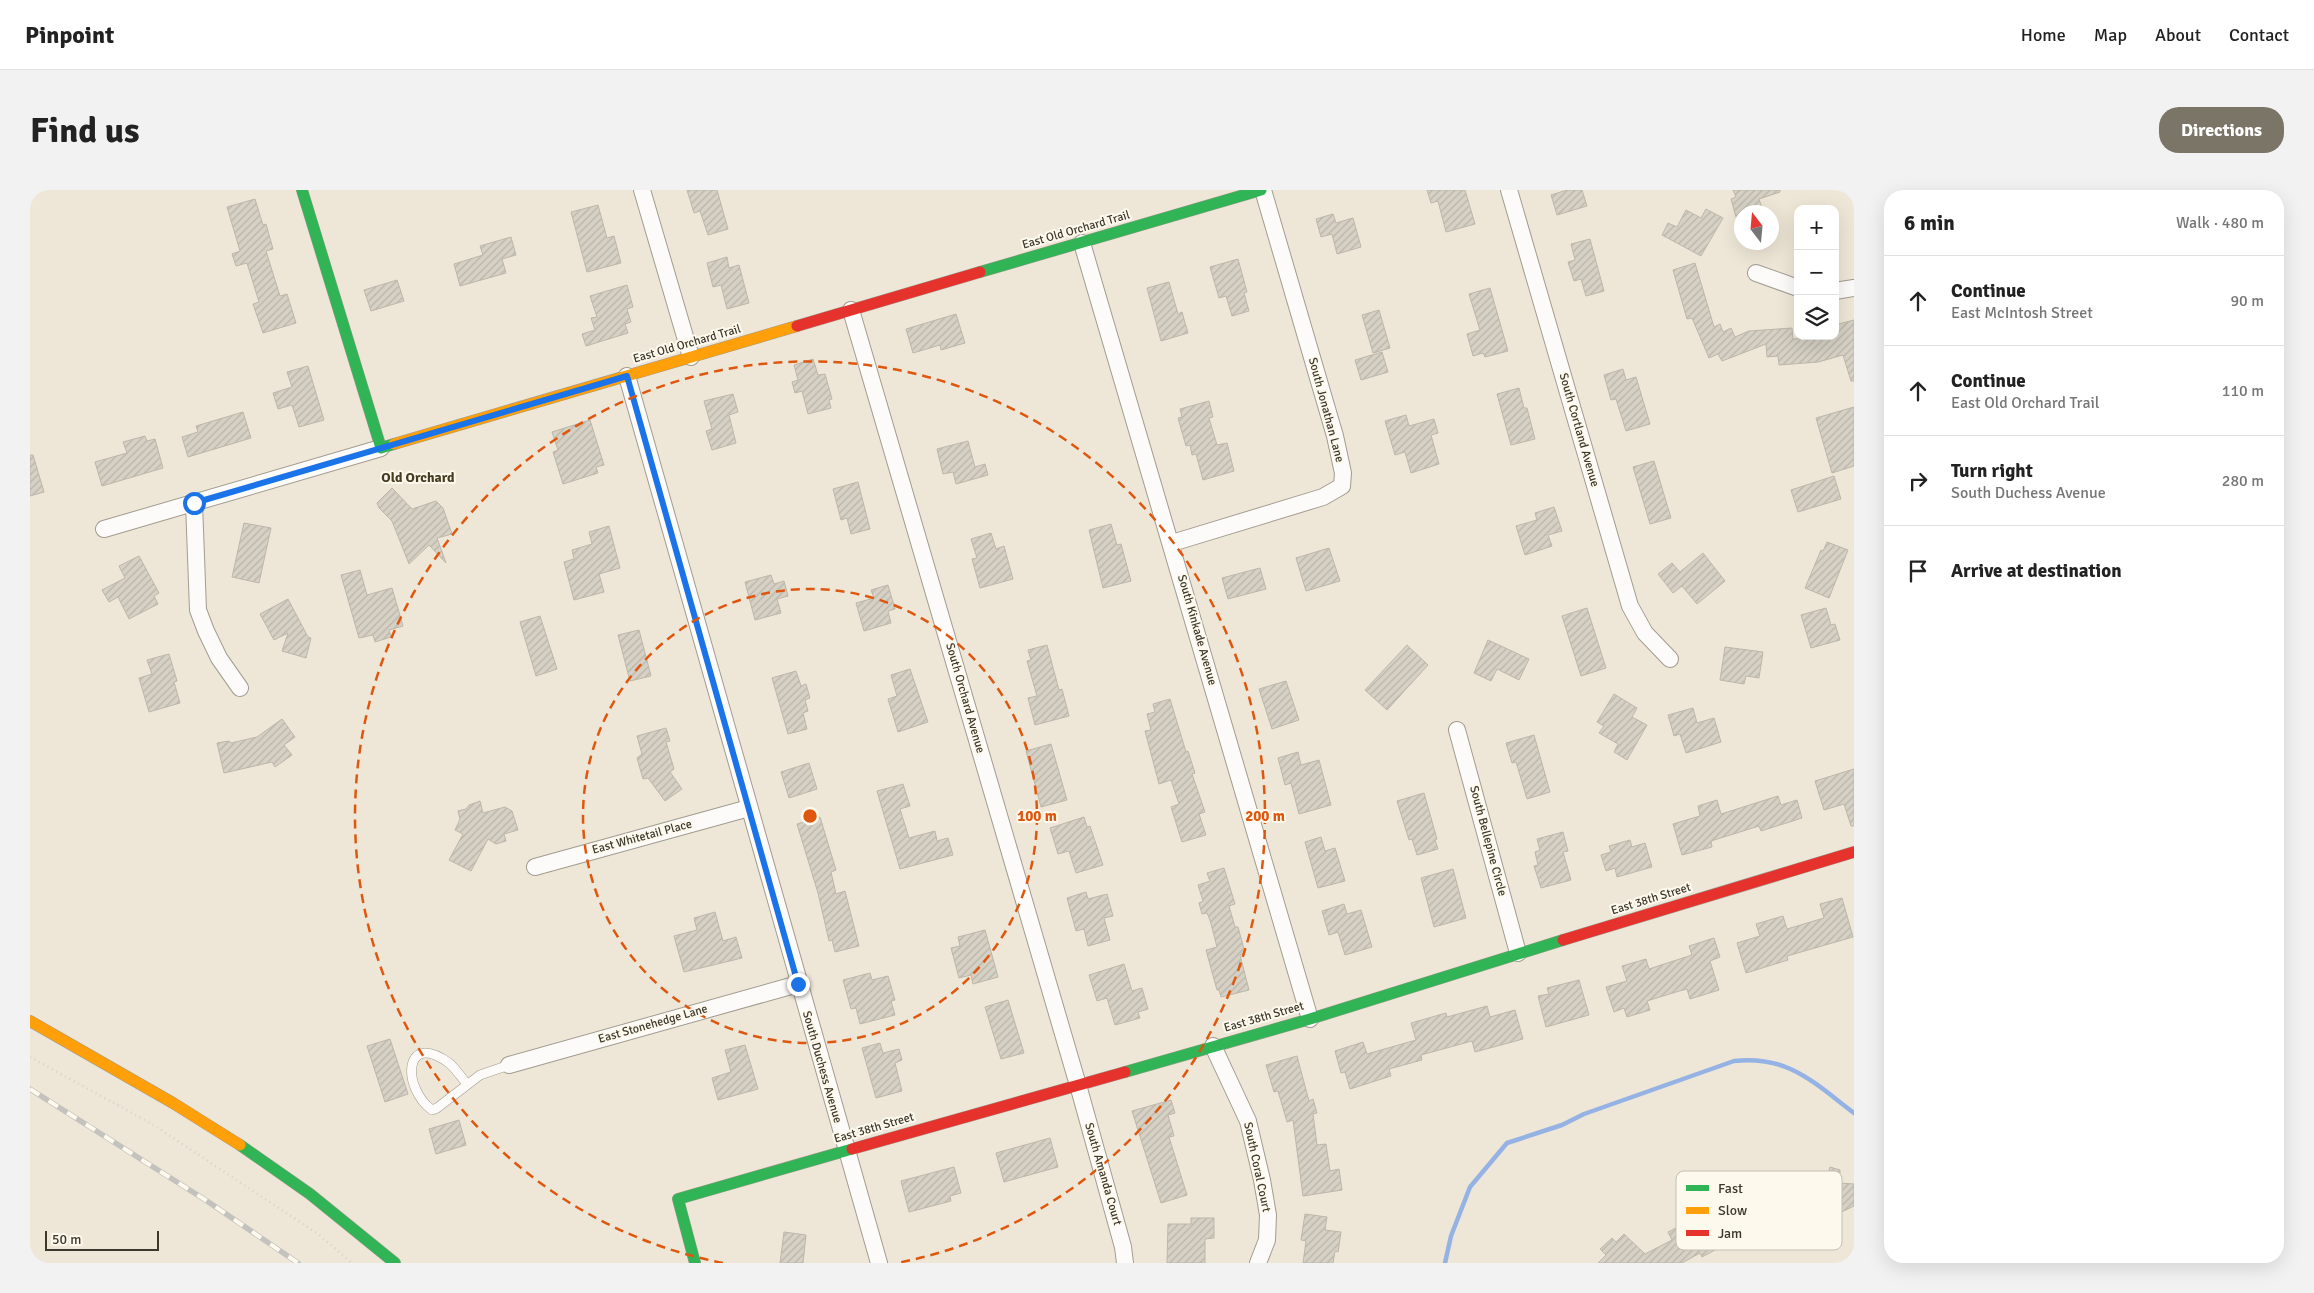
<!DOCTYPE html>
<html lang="en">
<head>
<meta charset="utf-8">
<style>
	body { margin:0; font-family:Signika,sans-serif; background:#f2f2f2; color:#222 }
	.controls { position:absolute; right:15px; top:15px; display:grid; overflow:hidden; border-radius:10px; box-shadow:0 5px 20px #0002 }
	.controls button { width:45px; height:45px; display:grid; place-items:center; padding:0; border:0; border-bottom:1px solid #e0e0e0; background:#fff; color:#222; font:25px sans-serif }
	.compass { position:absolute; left:1704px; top:15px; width:45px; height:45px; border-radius:50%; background:#fff; box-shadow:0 5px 20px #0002; rotate:344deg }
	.scale { position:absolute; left:15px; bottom:12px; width:114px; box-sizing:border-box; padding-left:5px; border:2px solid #3d382c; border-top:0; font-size:14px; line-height:18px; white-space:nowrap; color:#3d382c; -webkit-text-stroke:4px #fef9ed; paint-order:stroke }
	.stop { position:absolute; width:15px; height:15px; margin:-11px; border:4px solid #1a73e8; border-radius:50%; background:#fff }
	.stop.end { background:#1a73e8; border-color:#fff; box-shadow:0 1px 5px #0008 }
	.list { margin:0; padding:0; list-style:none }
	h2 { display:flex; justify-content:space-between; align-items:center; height:65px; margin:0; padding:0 20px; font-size:21px }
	h2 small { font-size:16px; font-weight:400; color:#767676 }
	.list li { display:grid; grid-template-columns:32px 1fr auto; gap:15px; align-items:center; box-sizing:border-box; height:90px; padding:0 20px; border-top:1px solid #e0e0e0 }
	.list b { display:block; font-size:19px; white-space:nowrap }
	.list p { margin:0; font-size:16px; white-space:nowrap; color:#767676 }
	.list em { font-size:16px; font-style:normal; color:#767676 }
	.icon { flex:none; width:28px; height:28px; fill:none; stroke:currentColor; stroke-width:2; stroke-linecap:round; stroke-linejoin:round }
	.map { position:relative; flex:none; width:1824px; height:1073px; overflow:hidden; border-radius:20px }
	header { display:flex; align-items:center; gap:30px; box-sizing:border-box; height:70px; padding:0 25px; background:#fff; border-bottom:1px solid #e0e0e0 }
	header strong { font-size:24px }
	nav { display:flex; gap:28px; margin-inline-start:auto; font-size:18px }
	.intro { display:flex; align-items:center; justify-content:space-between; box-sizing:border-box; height:120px; padding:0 30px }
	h1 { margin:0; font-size:35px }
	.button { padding:12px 22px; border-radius:20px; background:#7b7568; color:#fff; font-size:18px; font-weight:700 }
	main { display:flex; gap:30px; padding:0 30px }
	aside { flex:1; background:#fff; border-radius:20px; box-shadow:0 5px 20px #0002 }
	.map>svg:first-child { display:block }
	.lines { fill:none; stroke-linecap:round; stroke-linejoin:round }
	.stream { stroke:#95b2e5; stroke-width:4.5 }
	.building { fill:url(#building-hatch); stroke:#bcb7aa }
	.lane-casing { stroke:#a29c90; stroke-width:10 }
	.street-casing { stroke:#a29c90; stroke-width:18 }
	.fast-casing { stroke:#a29c90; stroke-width:12 }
	.slow-casing { stroke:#a29c90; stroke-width:12 }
	.jam-casing { stroke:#a29c90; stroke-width:12 }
	.path { stroke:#d4d2ce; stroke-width:2.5; stroke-dasharray:1 4; stroke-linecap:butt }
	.lane { stroke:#fcfbf9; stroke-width:9 }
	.street { stroke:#fcfbf9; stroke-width:16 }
	.fast { stroke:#30b455; stroke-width:11 }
	.slow { stroke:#ff9f0a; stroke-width:11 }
	.jam { stroke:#e5322d; stroke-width:11 }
	.rail-casing { stroke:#c4c2be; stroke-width:5.5 }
	.rail { stroke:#fef9ed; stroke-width:4; stroke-dasharray:11; stroke-linecap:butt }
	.route { stroke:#1a73e8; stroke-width:6 }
	.ring { fill:none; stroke:#df570e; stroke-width:2.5; stroke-dasharray:9 6 }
	.labels { text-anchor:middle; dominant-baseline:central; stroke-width:4; stroke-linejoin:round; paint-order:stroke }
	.street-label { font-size:12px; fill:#3d382c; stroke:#fef9ed }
	.neighbourhood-label { font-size:14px; font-weight:bold; fill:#463c22; stroke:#fef9ed }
	.key { fill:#fef9ed; stroke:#c4bfb3; stroke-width:1 }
	.key-label { font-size:14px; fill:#3d382c }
	.centre { fill:#df570e; stroke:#fef9ed; stroke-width:2.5 }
	.ring-label { font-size:15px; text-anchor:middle; font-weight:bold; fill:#df570e; stroke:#fef9ed; stroke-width:4; stroke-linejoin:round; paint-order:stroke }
</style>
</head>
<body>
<header>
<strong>Pinpoint</strong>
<nav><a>Home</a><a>Map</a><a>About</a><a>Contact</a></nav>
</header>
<div class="intro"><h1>Find us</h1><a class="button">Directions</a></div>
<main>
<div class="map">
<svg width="1824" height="1073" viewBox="0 0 1824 1073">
	<defs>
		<pattern id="building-hatch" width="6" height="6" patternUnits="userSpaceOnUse" patternTransform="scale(1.25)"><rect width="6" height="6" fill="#d6d1c4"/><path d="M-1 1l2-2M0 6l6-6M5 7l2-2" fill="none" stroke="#b9b4a9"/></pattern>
	</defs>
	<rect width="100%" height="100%" fill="#eee7d7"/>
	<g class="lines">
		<path class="stream" d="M1415,1073l6,-27 19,-49 37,-44 55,-18 22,-11 150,-53c54,-6 79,21 120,52"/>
	</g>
	<path class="building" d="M657,0h30l11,39 -20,6 -8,-24 -6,2z
		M1397,0h38l10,34 -29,8 -8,-31 -7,2z
		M1537,0h15l5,16 -30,9 -6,-20z
		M1703,0h47v2l-21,7 3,9 -20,4v3l-6,2 -5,-18 5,-2z
		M225,9l8,26 3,-1 7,25 -7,2 14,45 7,-2 9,29 -33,10 -10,-29 6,-2 -12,-39 -11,3 -4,-12 8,-3 -13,-44z
		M568,15l9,33 7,-2 7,27 -34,9 -16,-60z
		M1676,19l17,9 -22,38 -39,-21 6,-12 9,4 9,-17 15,8z
		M1303,24l3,9 17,-5 8,29 -24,7 -5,-20 -11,3 -5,-18z
		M481,47l5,18 -14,4 4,14 -46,13 -6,-22 29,-9 -3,-9z
		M1560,49l14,52 -18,5 -5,-17 -7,2 -6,-19 7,-2 -4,-16z
		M697,67l2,11 10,-3 10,38 -22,6 -6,-24 -8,2 -6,-24z
		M1208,69l9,33 -3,1 5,18 -17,5 -6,-20 -7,2 -9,-31z
		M1665,73l19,64 6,-3 3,8 8,-4 4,9 14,-6 43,-3 1,11 42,-3v-11l19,-5v61h-3l-8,-26 -25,7 -39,3 -1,-9 -11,1 -1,-13 -44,17 -4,-7 -9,4 -17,-40 -5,1 -14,-49z
		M367,90l7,21 -33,10 -7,-21z
		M1139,92l9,32 4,-2 6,21 -27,8 -14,-53z
		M597,95l6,22 -6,2 4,13 -6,2 3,9 -42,13 -4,-12 13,-4 -4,-12 6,-1 -7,-21z
		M1460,98l18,63 -23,6 -2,-4 -10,3 -6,-22 13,-4 -11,-36z
		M1349,120l11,38 -17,5 -11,-38z
		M926,124l9,29 -24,7 -1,-5 -27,8 -7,-24z
		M1352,162l6,20 -27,8 -6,-20z
		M783,169l5,16 7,-1 7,25 -3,1 2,8 -23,6 -6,-23 -7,2 -3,-11 6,-2 -4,-15z
		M278,176l16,54 -25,7 -7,-22 -14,4 -5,-16 19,-6 -5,-15z
		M1593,179l3,11 10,-3 14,47 -24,7 -10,-32 -5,1 -7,-25z
		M1489,198l5,20h3l8,31 -24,6 -14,-51z
		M703,204l5,18 -9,3 7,28 -24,7 -6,-19 6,-2 -8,-28z
		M1179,211l4,16 -4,1 8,27 10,-2 7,28 -31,9 -7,-26 -4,1 -2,-10 -4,1 -8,-28 4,-1 -2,-8z
		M1824,217v59l-22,7 -16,-55z
		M213,222l8,26 -63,19 -6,-20 16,-5 -2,-6z
		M1376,225l3,11 25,-7 4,14 -7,2 8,29 -28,9 -6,-21 -10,3 -10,-34z
		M560,230l14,45 -8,2 2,6 -35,11 -10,-32 5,-2 -6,-18z
		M115,246l2,5 8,-2 8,29 -61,18 -7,-24 32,-9 -4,-11z
		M938,251l7,26 10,-3 3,11 -32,9 -3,-12 -10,2 -6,-25z
		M0,265h3l11,37 -14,4z
		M1624,271l17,57 -21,6 -17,-57z
		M1804,286l7,23 -43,13 -7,-22z
		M828,292l12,47 -19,5 -4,-16 -6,2 -8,-31z
		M362,298l20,21 24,-8 7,7 9,26 -15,4 9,25 -17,-18 -20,19 -17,-43 -13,-13 -2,-5z
		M1524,317l8,24 -14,4 4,11 -27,9 -9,-29 21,-6 -2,-7z
		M214,333l27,5 -12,55 -27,-6z
		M1081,334l6,21 4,-1 10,37 -28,7 -14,-58z
		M579,336l11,42 -21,6 5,18 -30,8 -10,-38 10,-3 -2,-9 20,-6 -3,-12z
		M961,343l5,16 8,-3 9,33 -33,9 -8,-29 5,-1 -6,-19z
		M1797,352l21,8 -19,48 -24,-10 16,-38 2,1z
		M1299,358l11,33 -34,10 -10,-33z
		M1673,363l22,28 -28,23 -15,-18 -9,7 -15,-19 14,-11 8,9z
		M109,366l20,37 -5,3 4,8 -29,15 -11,-22 -9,5 -7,-12 23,-12 -6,-12z
		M1230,378l6,21 -38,10 -6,-21z
		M330,380l7,25 25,-7 11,38 -14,4 2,7 -16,5 -2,-7 -14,3 -18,-63z
		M741,385l3,9 10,-3 4,15 -11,3 4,14 -26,7 -10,-38z
		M858,395l7,24 -7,2 3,12 -27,8 -8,-28 18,-5 -3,-8z
		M258,409l20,38 3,1 -5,20 -24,-7 6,-18 -14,7 -14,-26z
		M1557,418l19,60 -25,8 -19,-60z
		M1796,418l5,17 4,-1 5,16 -29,8 -10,-33z
		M510,426l17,53 -21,7 -16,-54z
		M609,440l12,46 -21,5 -12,-46z
		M1458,450l41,19 -10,21 -22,-11 -6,12 -17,-8z
		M1017,455l12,45 3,-1 7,27 -34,9 -7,-27 9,-2 -10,-35 4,-1 -3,-10z
		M1377,455l21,20 -41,45 -22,-20z
		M1695,457l38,5 -4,26 -13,-2 -2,8 -24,-4z
		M139,464l8,27 -3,1 6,21 -31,9 -10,-34 13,-4 -5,-14z
		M880,479l18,53 -30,10 -10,-33 9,-3 -6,-21z
		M766,481l5,15 5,-2 4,14 -5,2 3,11 -5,2 4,16 -19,5 -16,-56z
		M1256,491l13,39 -27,9 -13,-40z
		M1584,504l23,14 -5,9 15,8 -20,35 -13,-8 4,-8 -19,-11 5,-7 -7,-4z
		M1140,509l16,53 2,-1 7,22 -3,1 13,38 -6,2 7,21 -24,7 -11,-35 8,-3 -8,-24 -12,4 -14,-53 6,-1 -4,-16 8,-2 -2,-8z
		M1663,518l4,15 17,-5 7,24 -35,11 -6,-19 -6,2 -6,-21z
		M252,529l13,18 -11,8 8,10 -17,12 -3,-5 -48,11 -7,-30 12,-2 2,2 26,-6z
		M636,538l4,13 -4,1 8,27 -4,3 12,17 -17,12 -17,-23 -5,1 -6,-21 5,-4 -5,-18z
		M1504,545l16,57 -23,7 -11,-37 -4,1 -6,-20z
		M1021,554l16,56 -26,7 -15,-56z
		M1268,562l3,13 18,-5 12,45 -32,9 -8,-31 -6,2 -7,-27z
		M779,573l8,26 -28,9 -8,-26z
		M1824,579v57h-3l-7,-22 -20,6 -9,-29z
		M873,594l7,22 -10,3 9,29 26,-7 2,10 11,-3 5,17 -53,14 -23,-78z
		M1394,603l13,46 -2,1 3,9 -21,6 -5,-16 -3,1 -12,-39z
		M1748,606l3,9 16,-5 5,18 -41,13 -2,-5 -48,15 1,6 -30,8 -9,-31 27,-8 -2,-10 19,-6 4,14z
		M450,611l3,12 22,-6 7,4 6,19 -14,4 2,7 -10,3 -8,-5 -17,32 -22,-11 14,-26 -8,-4 5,-11 -2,-8 8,-2 3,-4z
		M790,627l16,53 -5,2 5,22 9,-3 14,55 -24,6 -3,-12 -3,1 -11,-48 -21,-69z
		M1054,627l3,10 3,-1 13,39 -27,8 -7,-22 -11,3 -8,-26z
		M1533,642l5,19 -5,1 8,28 -30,8 -7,-22 4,-1 -3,-13 5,-2 -3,-11z
		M1291,647l4,14 10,-3 10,33 -27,7 -13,-46z
		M1600,650l2,7 13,-4 7,24 -35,10 -2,-9 -9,3 -5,-16 10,-3 -2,-6z
		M1194,678l11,36 -6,2 6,21h3l7,26 -5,2 9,35 -28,7 -2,-7h-2l-11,-40 11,-3 -7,-27 -3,-7 -5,1 -3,-11 4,-2 -5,-16 12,-4 -3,-8z
		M1423,679l13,49 -32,9 -13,-49z
		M1056,702l2,7 19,-5 6,22 -9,2 6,22 -22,6 -4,-17 -8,2 -9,-33z
		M1812,708l11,39 -66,19 1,4 -42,13 -9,-30 23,-7 -4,-12 27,-8 4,13 37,-11 -4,-14z
		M1314,714l3,10 14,-4 11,37 -27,8 -7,-23 -9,3 -7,-24z
		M685,722l8,29 13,-4 6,21 -58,14 -10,-36 23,-6 -3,-12z
		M955,740l13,47 -25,7 -2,-9 -12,3 -8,-30 9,-2 -2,-9z
		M1684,748l6,19 -10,4 9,29 -29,9 -3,-10 -11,3 -29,9 3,9 -23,7 -3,-9 -10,4 -8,-25 21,-6 -5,-15 24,-7 3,10 43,-14 -3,-9z
		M1094,774l8,27 10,-3 6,21 -10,3 2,6 -25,7 -8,-27 -10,3 -8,-26z
		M840,783l2,7 16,-4 7,24 -4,1 4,14 -35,9 -4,-16 -5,1 -8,-29z
		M1549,790l10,35 -43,12 -8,-31 11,-2 -2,-6z
		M978,810l16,53 -23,6 -16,-52z
		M1457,816l3,11 25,-7 8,29 -48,13 -3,-11 -51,14 1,5 -33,9 2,7 -41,13 -5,-17 -4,1 -6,-22 28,-9 4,12 49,-14 -5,-17 35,-10 1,4z
		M360,849l18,55 -23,8 -18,-56z
		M850,853l3,10 16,-4 3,11 -7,3 7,28 -26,7 -14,-50z
		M715,855l13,44 -40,11 -6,-22 19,-6 -6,-22z
		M1267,866l12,45 4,-2 4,14 -4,1 4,31 9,-1 4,27 9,-2 3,21 -39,6 -10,-76 -6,2 -9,-31 -4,1 -8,-27z
		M1141,910l4,13 -7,2 6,21 -5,1 18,58 -26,8 -29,-92z
		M429,930l7,25 -30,9 -7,-25z
		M1020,948l8,29 -54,15 -8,-29z
		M924,977l7,26 -11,3 1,5 -42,11 -8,-31z
		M1800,977l10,3v13l14,1v22l-42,20 -2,-2 -40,11 -5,-18 -44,13 7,13 -26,14 -2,-4 -18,10h-84l8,-8 -6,-6 12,-11 4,4 8,-8 21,20 27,-14 -4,-8 16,-8 -4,-8 14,-8 10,20 23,-12 -7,-26 38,-11 1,3 20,-5 3,9 24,-12 21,2z
		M1275,1024l22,3 -2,13 16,2 -3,20 -3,-1 -2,12h-30l3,-22 -5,-1z
		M1161,1028h23v20l-9,1v24h-38l1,-39h23z
		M754,1042l22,3 -3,28h-23z"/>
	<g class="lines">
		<defs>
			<path id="lane" d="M437,894c-6,-7 -11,-15 -18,-21 -46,-33 -47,25 -17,47l5,-2 43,-33 29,-10"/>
			<path id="street" d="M612,0l49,167
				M1479,0l121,416 15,27 25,26
				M1052,53l228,776
				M1726,83l42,15
				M1805,101l19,-3
				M821,120l227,775 45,162 2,16
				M597,186l252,887
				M164,313l4,107 8,21 13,27 21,30
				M74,339l277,-81
				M1142,353l151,-46 19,-11 1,-13 -8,-37 -72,-246
				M1427,540l61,223
				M505,677l214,-59
				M1183,856l35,75 14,59 6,35 -1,25 -9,23
				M479,875l289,-81"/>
			<path id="fast" d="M272,0l79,258 13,-4
				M950,82l281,-82
				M1095,882l185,-53 253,-79
				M210,955l70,49 85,69
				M665,1073l-17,-64 174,-50"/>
			<path id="slow" d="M364,254l403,-118
				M0,831l143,82 67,42"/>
			<path id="jam" d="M767,136l183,-54
				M1533,750l291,-88
				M822,959l273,-77"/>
		</defs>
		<use href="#lane" class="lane-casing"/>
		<use href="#street" class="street-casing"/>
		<use href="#fast" class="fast-casing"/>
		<use href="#slow" class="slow-casing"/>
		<use href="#jam" class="jam-casing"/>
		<path class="path" d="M0,867l122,67 166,110 34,29"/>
		<use href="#lane" class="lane"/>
		<use href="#street" class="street"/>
		<use href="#fast" class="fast"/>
		<use href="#slow" class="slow"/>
		<use href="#jam" class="jam"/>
		<defs>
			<path id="rail" d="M0,899l177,112 91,62"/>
		</defs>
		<use href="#rail" class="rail-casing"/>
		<use href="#rail" class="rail"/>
	</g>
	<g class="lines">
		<path class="route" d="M164,313l433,-127 171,608"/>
	</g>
	<g class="ring">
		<circle cx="780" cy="626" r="227"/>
		<path d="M693 1073A455 455 0 1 1 867 1073"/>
	</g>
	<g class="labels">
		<g class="street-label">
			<text transform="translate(1046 40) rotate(-16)">East Old Orchard Trail</text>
			<text transform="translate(657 154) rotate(-16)">East Old Orchard Trail</text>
			<text transform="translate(1296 220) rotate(75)">South Jonathan Lane</text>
			<text transform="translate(1549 240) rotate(74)">South Cortland Avenue</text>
			<text transform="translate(1167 440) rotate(74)">South Kinkade Avenue</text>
			<text transform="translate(935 508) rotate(74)">South Orchard Avenue</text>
			<text transform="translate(612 647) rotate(-15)">East Whitetail Place</text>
			<text transform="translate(1458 651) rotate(75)">South Bellepine Circle</text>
			<text transform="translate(1621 709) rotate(-17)">East 38th Street</text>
			<text transform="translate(1234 827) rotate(-16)">East 38th Street</text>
			<text transform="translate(623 834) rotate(-16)">East Stonehedge Lane</text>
			<text transform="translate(792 877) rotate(74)">South Duchess Avenue</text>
			<text transform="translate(844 938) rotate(-16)">East 38th Street</text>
			<text transform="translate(1227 977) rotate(78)">South Coral Court</text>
			<text transform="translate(1073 984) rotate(74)">South Amanda Court</text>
		</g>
		<g class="neighbourhood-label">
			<text x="388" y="287">Old Orchard</text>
		</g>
	</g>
	<rect x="1646" y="981" width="166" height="79" rx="8" class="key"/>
	<rect x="1656" y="995" width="23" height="6" fill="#30b455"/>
	<rect x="1656" y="1017" width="23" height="7" fill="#ff9f0a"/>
	<rect x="1656" y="1040" width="23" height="6" fill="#e5322d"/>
	<g class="key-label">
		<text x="1688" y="1003">Fast</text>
		<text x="1688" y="1025">Slow</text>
		<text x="1688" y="1048">Jam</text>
	</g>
	<circle cx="780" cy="626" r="8" class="centre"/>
	<g class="ring-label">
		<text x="1007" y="631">100 m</text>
		<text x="1235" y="631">200 m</text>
	</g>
</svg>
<div class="controls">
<button>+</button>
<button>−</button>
<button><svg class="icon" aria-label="layers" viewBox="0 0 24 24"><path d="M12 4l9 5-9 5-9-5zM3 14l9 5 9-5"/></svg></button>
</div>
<svg class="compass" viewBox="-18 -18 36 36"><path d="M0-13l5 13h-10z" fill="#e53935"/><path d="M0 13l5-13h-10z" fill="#767676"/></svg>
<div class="scale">50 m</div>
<div class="stop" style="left:164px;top:313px"></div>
<div class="stop end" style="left:768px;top:794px"></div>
</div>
<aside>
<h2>6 min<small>Walk · 480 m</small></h2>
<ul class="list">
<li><svg class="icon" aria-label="ahead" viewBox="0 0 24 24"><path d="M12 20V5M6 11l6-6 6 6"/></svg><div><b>Continue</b><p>East McIntosh Street</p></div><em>90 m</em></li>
<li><svg class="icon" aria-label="ahead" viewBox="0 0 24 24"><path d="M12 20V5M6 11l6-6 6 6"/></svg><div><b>Continue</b><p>East Old Orchard Trail</p></div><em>110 m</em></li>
<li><svg class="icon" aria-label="right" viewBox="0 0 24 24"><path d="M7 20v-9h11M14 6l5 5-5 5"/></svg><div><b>Turn right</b><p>South Duchess Avenue</p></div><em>280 m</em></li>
<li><svg class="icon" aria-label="arrive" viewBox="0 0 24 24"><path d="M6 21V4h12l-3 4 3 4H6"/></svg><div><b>Arrive at destination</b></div></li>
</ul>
</aside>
</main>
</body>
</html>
